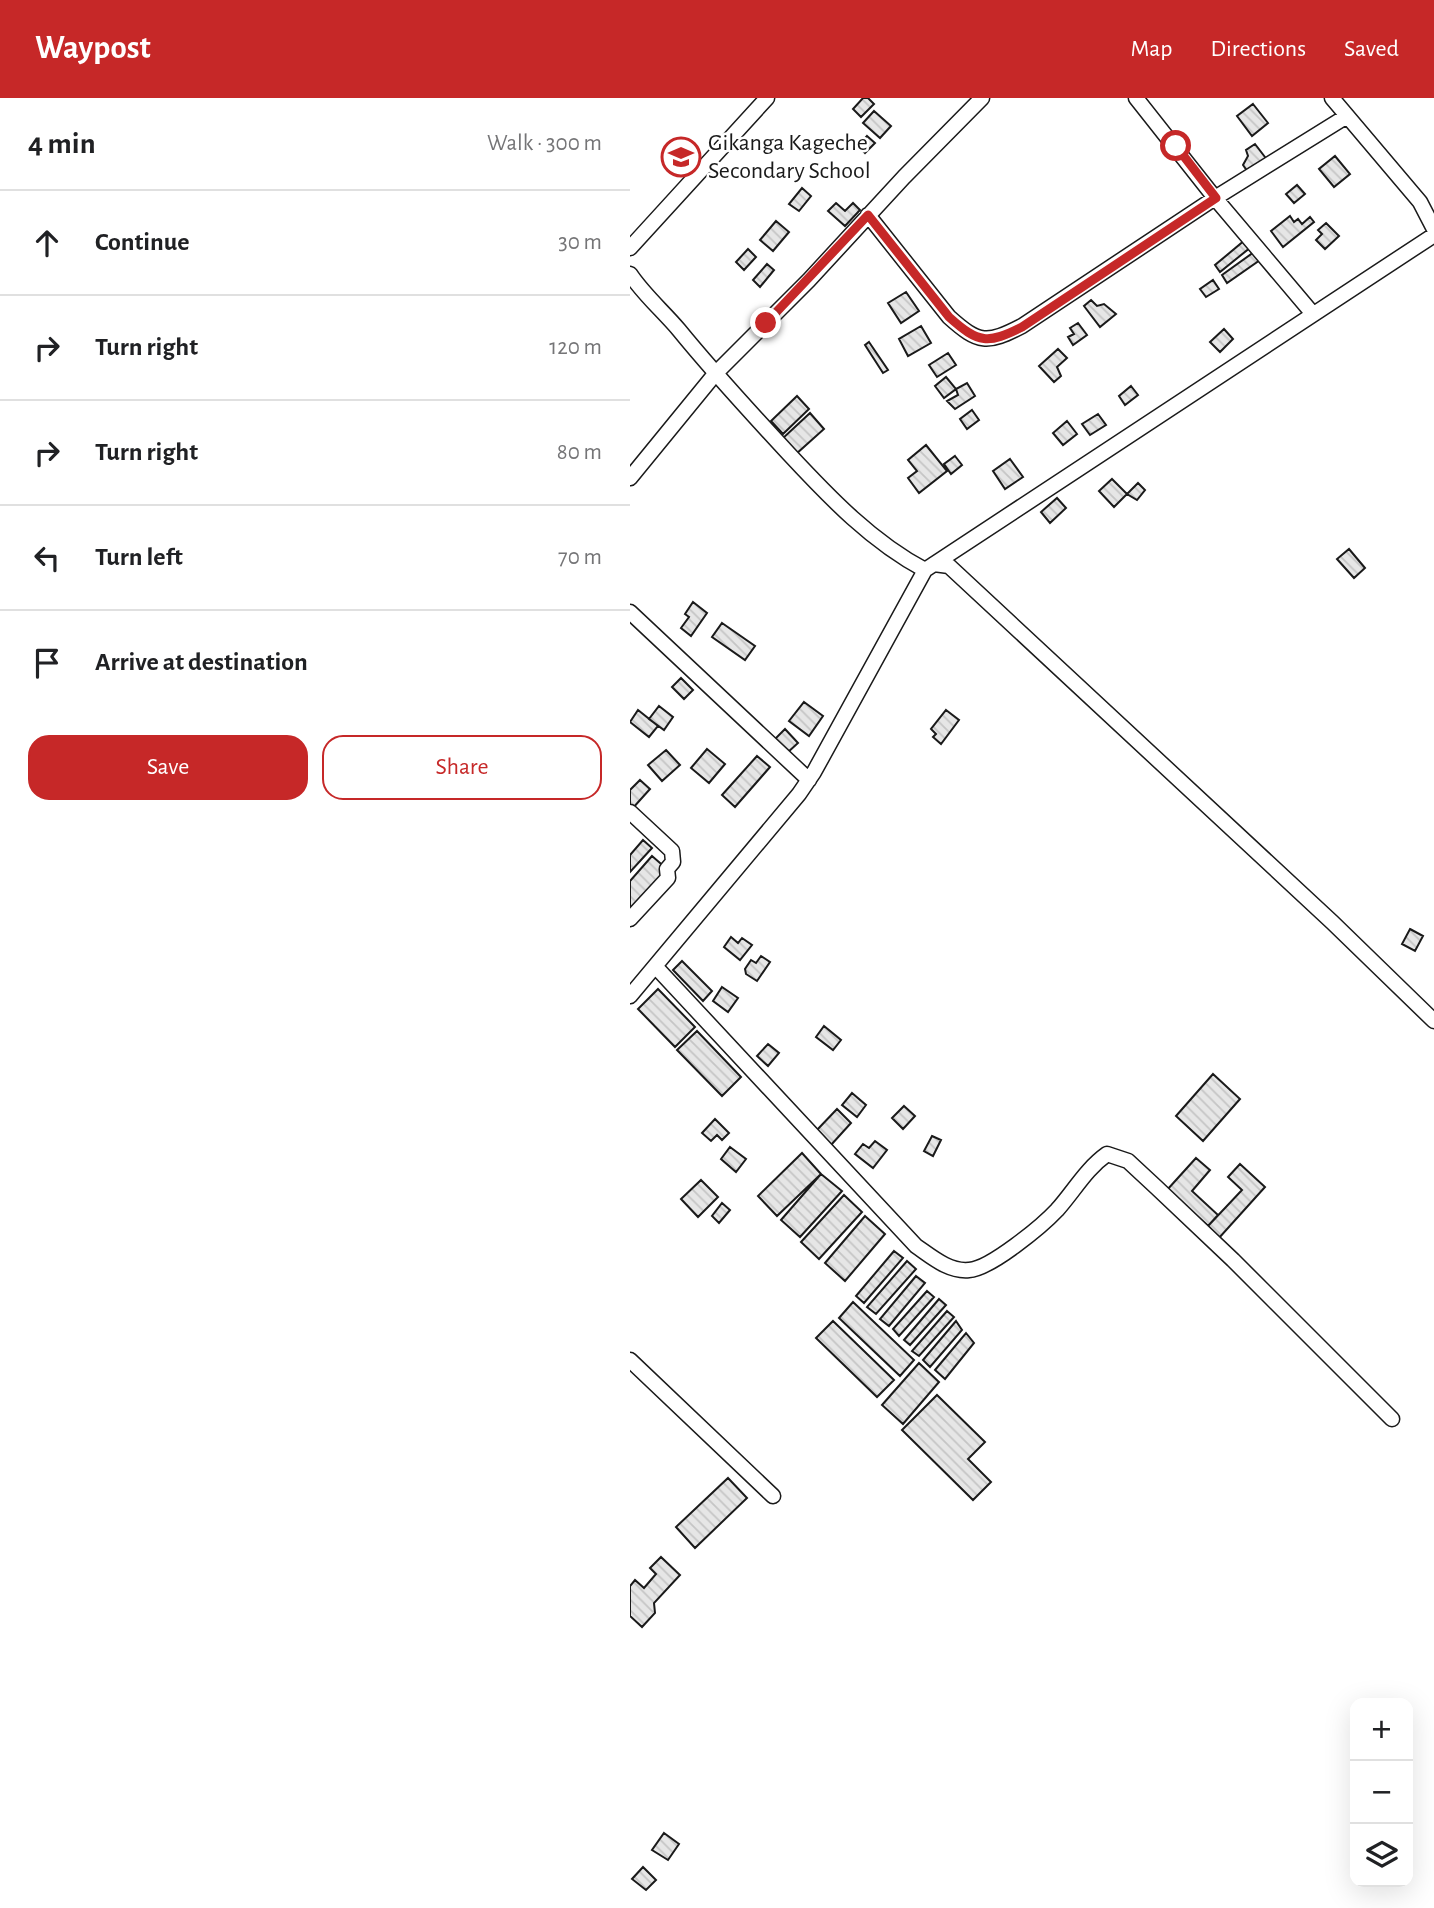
<!DOCTYPE html>
<html lang="en">
<head>
<meta charset="utf-8">
<style>
	body { margin:0; font-family:"Alegreya Sans",sans-serif; background:#f6f6f6; color:#202124 }
	.controls { position:absolute; right:21px; bottom:21px; display:grid; overflow:hidden; border-radius:14px; box-shadow:0 7px 28px #0002 }
	.controls button { width:63px; height:63px; display:grid; place-items:center; padding:0; border:0; border-bottom:2px solid #e0e0e0; background:#fff; color:#202124; font:35px sans-serif }
	.stop { position:absolute; width:21px; height:21px; margin:-16px; border:5px solid #c62828; border-radius:50%; background:#fff }
	.stop.end { background:#c62828; border-color:#fff; box-shadow:0 2px 7px #0008 }
	.list { margin:0; padding:0; list-style:none }
	h2 { display:flex; justify-content:space-between; align-items:center; height:91px; margin:0; padding:0 28px; font-size:30px }
	h2 small { font-size:23px; font-weight:400; color:#757577 }
	.list li { display:grid; grid-template-columns:46px 1fr auto; gap:21px; align-items:center; box-sizing:border-box; height:105px; padding:0 28px; border-top:2px solid #e0e0e0 }
	.list b { display:block; font-size:26px; white-space:nowrap }
	.list em { font-size:23px; font-style:normal; color:#757577 }
	.actions { display:flex; gap:14px; padding:21px 28px }
	.actions a { flex:1; padding:16px 0; border:2px solid #c62828; border-radius:21px; text-align:center; font-size:24px; color:#c62828 }
	.actions .main { background:#c62828; color:#fff }
	.icon { flex:none; width:38px; height:38px; fill:none; stroke:currentColor; stroke-width:2; stroke-linecap:round; stroke-linejoin:round }
	.map { position:relative; flex:none; width:804px; height:1810px; overflow:hidden }
	header { display:flex; align-items:center; gap:42px; box-sizing:border-box; height:98px; padding:0 35px; background:#c62828; color:#fff }
	header strong { font-size:33px }
	nav { display:flex; gap:38px; margin-inline-start:auto; font-size:24px }
	main { display:flex }
	aside { flex:1; background:#fff }
	.map>svg:first-child { display:block }
	.building { fill:url(#building-back-hatch); stroke:#1a1a1a; stroke-width:2 }
	.lines { fill:none; stroke-linecap:round; stroke-linejoin:round }
	.minor-casing { stroke:#1a1a1a; stroke-width:17 }
	.minor { stroke:#fff; stroke-width:14 }
	.route { stroke:#c62828; stroke-width:9 }
	.labels { text-anchor:middle; dominant-baseline:central; stroke-width:5; stroke-linejoin:round; paint-order:stroke }
	.poi-label { font-size:24px; fill:#1a1a1a; stroke:#fff; text-anchor:start }
</style>
</head>
<body>
<header>
<strong>Waypost</strong>
<nav><a>Map</a><a>Directions</a><a>Saved</a></nav>
</header>
<main>
<aside>
<h2>4 min<small>Walk · 300 m</small></h2>
<ul class="list">
<li><svg class="icon" aria-label="ahead" viewBox="0 0 24 24"><path d="M12 20V5M6 11l6-6 6 6"/></svg><div><b>Continue</b></div><em>30 m</em></li>
<li><svg class="icon" aria-label="right" viewBox="0 0 24 24"><path d="M7 20v-9h11M14 6l5 5-5 5"/></svg><div><b>Turn right</b></div><em>120 m</em></li>
<li><svg class="icon" aria-label="right" viewBox="0 0 24 24"><path d="M7 20v-9h11M14 6l5 5-5 5"/></svg><div><b>Turn right</b></div><em>80 m</em></li>
<li><svg class="icon" aria-label="left" viewBox="0 0 24 24"><path d="M17 20v-9H6M10 6l-5 5 5 5"/></svg><div><b>Turn left</b></div><em>70 m</em></li>
<li><svg class="icon" aria-label="arrive" viewBox="0 0 24 24"><path d="M6 21V4h12l-3 4 3 4H6"/></svg><div><b>Arrive at destination</b></div></li>
</ul>
<div class="actions"><a class="main">Save</a><a>Share</a></div>
</aside>
<div class="map">
<svg width="804" height="1810" viewBox="0 0 804 1810">
	<defs>
		<pattern id="building-back-hatch" width="6" height="6" patternUnits="userSpaceOnUse" patternTransform="scale(1.75)"><rect width="6" height="6" fill="#e6e6e6"/><path d="M-1 5l2 2M0 0l6 6M5-1l2 2" fill="none" stroke="#c5c5c5"/></pattern>
	</defs>
	<rect width="100%" height="100%" fill="#fff"/>
	<path class="building" d="M233,0h5l6,6 -13,13 -8,-8z
		M623,6l15,19 -16,13 -15,-20z
		M244,13l17,15 -11,12 -17,-15z
		M237,38l8,7 -10,10 -7,-7z
		M625,46l13,17 -18,14 -7,-10 5,-9 -2,-6z
		M705,58l15,18 -16,13 -15,-18z
		M667,87l8,9 -11,9 -8,-9z
		M172,90l9,8 -12,15 -10,-7z
		M206,105l9,8 8,-8 7,7 -15,16 -17,-15z
		M660,118l4,6 4,-3 4,5 8,-7 4,5 -31,25 -12,-16z
		M146,123l13,11 -16,19 -13,-11z
		M696,125l13,13 -14,13 -9,-9 6,-6 -4,-4z
		M615,142l6,7 -31,25 -5,-7z
		M118,151l8,8 -12,13 -8,-8z
		M624,154l6,8 -33,23 -5,-8z
		M137,166l7,6 -14,17 -7,-7z
		M583,182l6,9 -13,8 -6,-8z
		M276,194l13,19 -18,12 -13,-20z
		M461,202l6,6 7,-2 12,10 -16,13 -16,-21z
		M448,225l9,12 -14,10 -5,-8 6,-3 -4,-6z
		M291,228l10,17 -23,13 -9,-17z
		M594,231l9,10 -13,13 -10,-10z
		M239,244l19,28 -5,3 -18,-28z
		M428,251l9,9 -10,9 4,9 -7,6 -15,-16z
		M318,255l8,12 -19,12 -8,-12z
		M316,279l10,12 -12,9 -9,-12z
		M337,285l8,13 -20,13 -8,-8 11,-6 -2,-6z
		M501,288l7,9 -13,10 -6,-9z
		M167,298l12,13 -26,25 -12,-13z
		M342,312l7,10 -12,9 -7,-10z
		M180,315l14,16 -28,25 -14,-15z
		M468,316l8,11 -16,10 -8,-11z
		M437,323l10,13 -14,11 -10,-12z
		M296,347l21,26 -28,22 -11,-15 9,-7 -9,-11z
		M325,358l7,9 -11,9 -7,-10z
		M380,361l13,18 -18,12 -12,-18z
		M482,381l15,15 -13,13 -15,-16z
		M508,385l7,7 -8,10 -10,-6z
		M427,400l9,10 -16,15 -9,-11z
		M719,451l16,19 -11,10 -17,-19z
		M63,504l14,11 -16,23 -10,-8 8,-11 -4,-3z
		M92,525l33,23 -10,14 -33,-23z
		M51,580l12,12 -9,9 -12,-12z
		M174,604l19,14 -14,20 -20,-15z
		M29,608l14,11 -9,13 -15,-11z
		M8,612l20,16 -9,11 -19,-15z
		M316,612l13,10 -18,24 -8,-7 3,-3 -5,-5z
		M155,631l13,14 -11,10 -12,-14z
		M77,651l18,15 -16,19 -18,-15z
		M36,652l14,15 -18,16 -14,-16z
		M127,658l13,11 -35,40 -13,-12z
		M10,682l10,9 -18,20 -2,-2v-17z
		M13,742l9,8 -22,24v-17z
		M22,758l15,13 -37,42v-30z
		M780,831l13,7 -8,15 -13,-7z
		M101,839l7,6 4,-5 10,7 -12,15 -16,-13z
		M131,858l9,6 -13,19 -11,-7 -1,-5 6,-9 5,3z
		M52,863l30,30 -9,10 -30,-31z
		M92,889l16,11 -10,14 -15,-11z
		M28,891l37,38 -20,20 -37,-38z
		M194,928l17,14 -8,10 -17,-13z
		M67,933l44,46 -19,19 -45,-46z
		M138,946l11,9 -11,13 -11,-10z
		M583,976l27,25 -37,42 -27,-25z
		M222,995l14,12 -9,12 -15,-12z
		M274,1008l11,10 -12,13 -11,-11z
		M207,1011l14,14 -20,22 -15,-14z
		M85,1021l14,14 -7,7 -5,-5 -6,6 -9,-8z
		M302,1038l9,4 -8,16 -9,-5z
		M245,1043l12,9 -14,18 -18,-14 8,-10 6,4z
		M100,1049l16,12 -10,13 -15,-13z
		M172,1055l19,21 -44,42 -19,-20z
		M566,1060l14,12 -18,21 26,24 -10,11 -41,-36z
		M610,1066l25,23 -46,51 -11,-12 34,-36 -14,-13z
		M191,1076l21,17 -42,46 -19,-17z
		M71,1082l17,17 -20,20 -17,-18z
		M214,1097l18,17 -43,47 -18,-17z
		M92,1105l8,7 -11,13 -7,-7z
		M235,1118l20,18 -40,47 -20,-18z
		M264,1153l9,7 -39,45 -8,-7z
		M277,1163l9,8 -40,45 -9,-7z
		M286,1178l9,7 -36,43 -9,-7z
		M297,1193l7,6 -35,39 -6,-7z
		M309,1201l7,6 -36,40 -6,-5z
		M223,1204l61,58 -14,16 -61,-58z
		M317,1213l7,6 -35,39 -7,-5z
		M203,1223l61,59 -17,17 -61,-59z
		M326,1223l6,9 -32,37 -7,-7z
		M336,1235l8,10 -29,36 -10,-9z
		M289,1265l20,19 -36,42 -21,-19z
		M307,1297l48,47 -17,17 23,23 -18,18 -71,-70z
		M98,1380l19,20 -52,50 -19,-21z
		M31,1459l19,18 -26,28 1,10 -13,14 -12,-11v-30l5,-6 9,8 12,-14 -6,-6z
		M34,1735l15,11 -11,16 -16,-10z
		M13,1769l13,13 -10,10 -14,-11z"/>
	<g class="lines">
		<defs>
			<path id="minor" d="M506,0l79,100 98,116
				M702,0l88,104 14,27
				M238,117l81,102c30,27 38,27 73,9l193,-128 132,-82
				M0,150l137,-150
				M0,176c14,21 33,37 49,56 35,43 72,83 110,124 41,44 83,88 136,116l509,-335
				M0,380l85,-104 94,-94 95,-103 78,-79
				M304,466l15,2 383,356 102,99
				M0,514l179,168
				M0,714l42,39 1,11 -6,7 1,9 -38,41
				M25,868l261,280c16,11 33,26 53,24 21,-1 73,-44 88,-60 17,-19 29,-41 50,-56l21,7 28,26 77,73 159,159
				M0,898l169,-202 15,-22 111,-202
				M0,1262l143,136"/>
		</defs>
		<use href="#minor" class="minor-casing"/>
		<use href="#minor" class="minor"/>
	</g>
	<g class="lines">
		<path class="route" d="M136,225l102,-108 81,102c30,27 39,27 73,10l194,-129 -40,-52"/>
	</g>
	<defs>
		<symbol id="school-ring" viewBox="-11 -11 22 22"><circle r="9.5" fill="#fff" stroke="#c62828" stroke-width="1.5"/><path d="M0-5L7-2L0 1L-7-2ZM-4 1L0 2.5L4 1V4Q0 6-4 4Z" fill="#c62828"/></symbol>
	</defs>
	<g fill-rule="evenodd">
		<use href="#school-ring" x="29" y="37" width="44" height="44"/>
	</g>
	<g class="labels">
		<g class="poi-label">
			<text x="78" y="45">Gikanga Kageche<tspan x="78" dy="28">Secondary School</tspan></text>
		</g>
	</g>
</svg>
<div class="controls">
<button>+</button>
<button>−</button>
<button><svg class="icon" aria-label="layers" viewBox="0 0 24 24"><path d="M12 4l9 5-9 5-9-5zM3 14l9 5 9-5"/></svg></button>
</div>
<div class="stop" style="left:546px;top:48px"></div>
<div class="stop end" style="left:136px;top:225px"></div>
</div>
</main>
</body>
</html>
